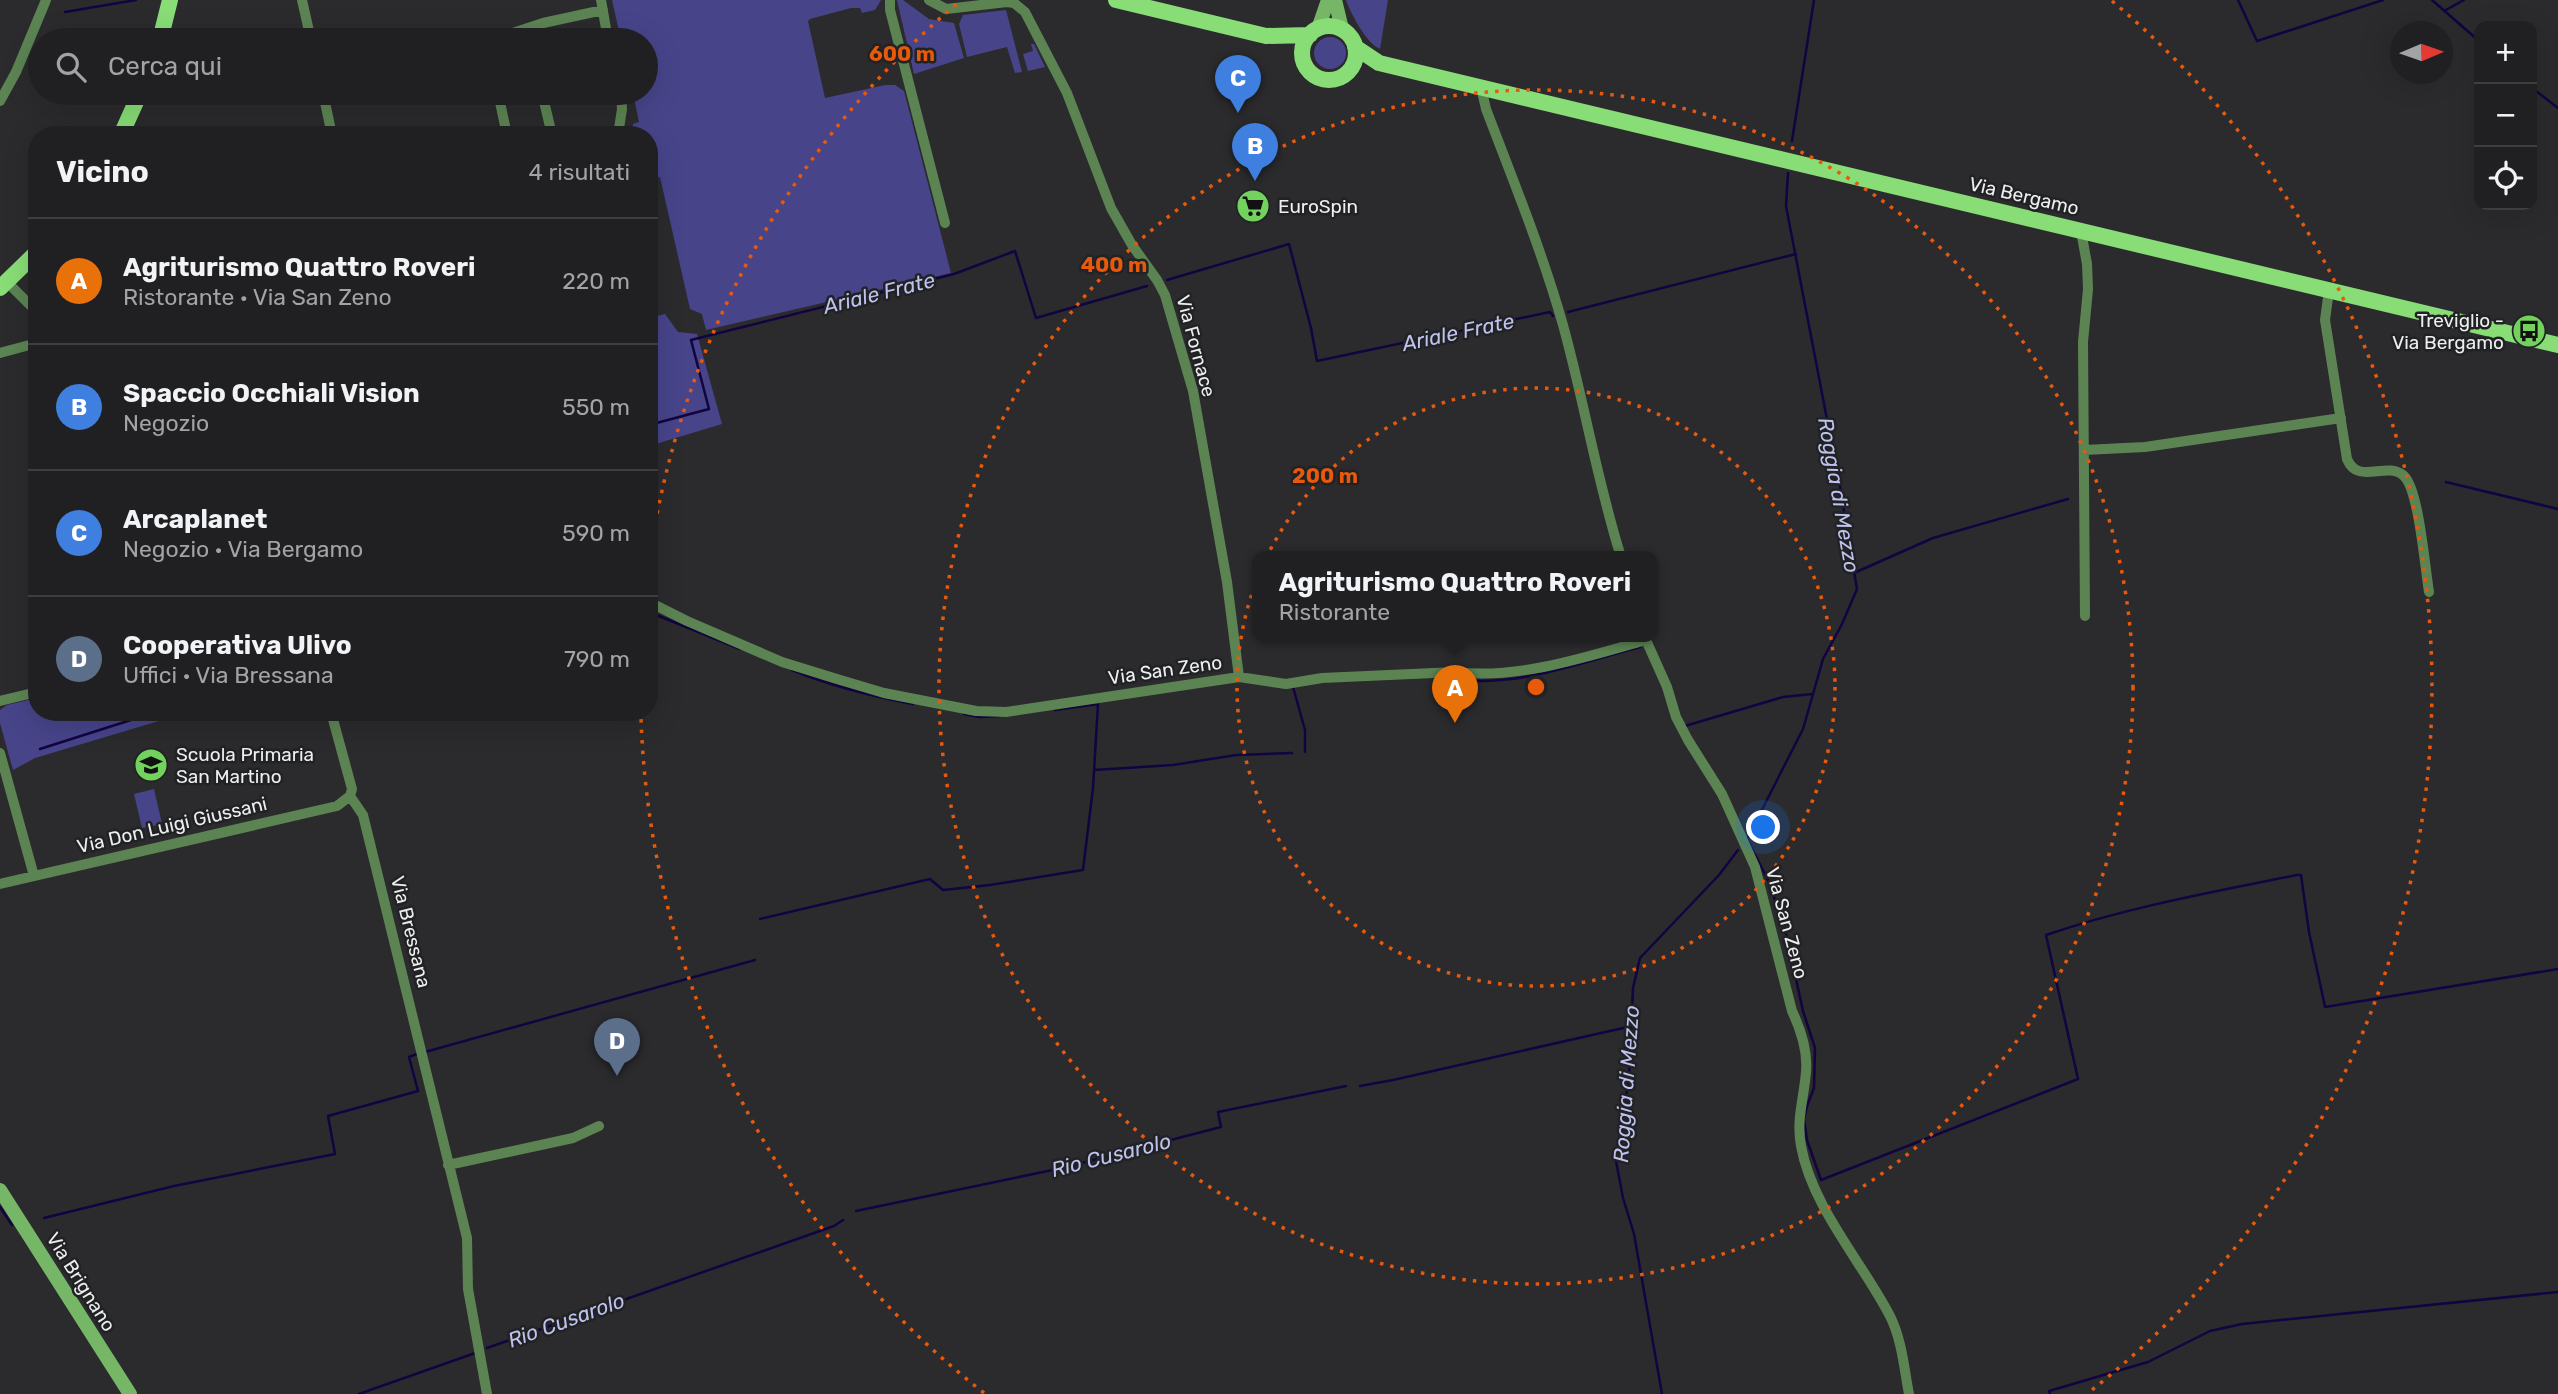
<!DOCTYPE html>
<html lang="it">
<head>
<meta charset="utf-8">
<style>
	body { margin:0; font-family:Rubik,sans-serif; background:#28282a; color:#f1f3f6 }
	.controls { position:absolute; right:21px; top:21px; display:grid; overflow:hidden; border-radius:14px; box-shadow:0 7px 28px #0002 }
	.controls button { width:63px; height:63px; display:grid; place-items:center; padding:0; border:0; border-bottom:2px solid #3d3e40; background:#202022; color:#f1f3f6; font:35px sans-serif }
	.compass { position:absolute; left:2390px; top:21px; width:63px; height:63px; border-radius:50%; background:#202022; box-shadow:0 7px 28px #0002; rotate:88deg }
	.you { position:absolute; left:1764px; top:828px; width:24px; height:24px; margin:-18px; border:5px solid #fff; border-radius:50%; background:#1a73e8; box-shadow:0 0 0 10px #1a73e833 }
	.badge { display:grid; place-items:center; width:46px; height:46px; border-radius:50%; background:#1a73e8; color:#fff; font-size:23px; font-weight:700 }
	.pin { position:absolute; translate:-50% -58px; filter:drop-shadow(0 2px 4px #0008) }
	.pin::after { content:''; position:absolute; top:37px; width:24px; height:21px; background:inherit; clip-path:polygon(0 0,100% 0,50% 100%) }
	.popup { position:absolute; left:1252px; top:551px; width:406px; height:91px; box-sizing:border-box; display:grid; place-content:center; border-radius:14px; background:#202022; filter:drop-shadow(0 2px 5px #0005); font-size:23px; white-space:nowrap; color:#a2a3a5 }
	.popup b { font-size:26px; color:#f1f3f6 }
	.popup::after { content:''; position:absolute; left:50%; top:100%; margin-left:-14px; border:14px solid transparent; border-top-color:#202022 }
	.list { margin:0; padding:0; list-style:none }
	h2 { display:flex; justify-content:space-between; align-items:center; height:91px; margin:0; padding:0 28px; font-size:30px }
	h2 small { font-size:23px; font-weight:400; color:#a2a3a5 }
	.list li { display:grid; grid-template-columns:46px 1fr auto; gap:21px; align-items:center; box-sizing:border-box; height:126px; padding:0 28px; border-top:2px solid #3d3e40 }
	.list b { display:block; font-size:26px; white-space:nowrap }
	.list p { margin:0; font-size:23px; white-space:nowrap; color:#a2a3a5 }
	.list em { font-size:23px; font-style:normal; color:#a2a3a5 }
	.icon { flex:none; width:38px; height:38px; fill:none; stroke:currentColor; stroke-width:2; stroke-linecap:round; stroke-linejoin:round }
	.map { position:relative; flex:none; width:2558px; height:1394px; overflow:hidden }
	.search { position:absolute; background:#202022; box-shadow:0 7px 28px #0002; left:28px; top:28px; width:630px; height:77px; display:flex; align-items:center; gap:18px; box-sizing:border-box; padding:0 24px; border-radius:38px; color:#a2a3a5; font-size:26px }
	.panel { position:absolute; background:#202022; box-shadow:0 7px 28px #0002; left:28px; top:126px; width:630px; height:595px; border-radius:28px }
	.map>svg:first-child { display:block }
	.green { fill:#47448a }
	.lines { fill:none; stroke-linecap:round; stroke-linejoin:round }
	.stream { stroke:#120440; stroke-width:2.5 }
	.street { stroke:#5c8453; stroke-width:10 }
	.secondary { stroke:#75b667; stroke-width:14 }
	.primary { stroke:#88dd76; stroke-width:16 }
	.ring { fill:none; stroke:#e8590c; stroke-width:3.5; stroke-dasharray:3.5 7 }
	.labels { text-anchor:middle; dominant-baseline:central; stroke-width:5; stroke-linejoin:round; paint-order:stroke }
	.street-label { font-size:19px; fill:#eeeef0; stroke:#212224 }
	.poi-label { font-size:19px; fill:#eeeef0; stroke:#212224; text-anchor:start }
	.water-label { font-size:21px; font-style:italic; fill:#bfc1ee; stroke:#212224 }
	.centre { fill:#e8590c; stroke:#212224; stroke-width:3.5 }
	.ring-label { font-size:21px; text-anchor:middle; font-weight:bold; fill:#e8590c; stroke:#212224; stroke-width:5; stroke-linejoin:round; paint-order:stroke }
</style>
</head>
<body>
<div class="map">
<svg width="2558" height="1394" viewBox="0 0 2558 1394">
	<rect width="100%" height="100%" fill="#2b2b2e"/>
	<path class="green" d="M612,0h269l-6,10 -13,3 -2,-5h-9l-41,11 -2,2 17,77 60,-13h10l9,6 47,182 -245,57 -4,-16 -12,-5 -30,-132 -11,1v-43h-18l2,-11 6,-2 -6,-29h13v-53h-25z
		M897,0h6l26,19 25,4 10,35 -50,16z
		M1346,0h42l-8,49c-14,-6 -29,-35 -34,-49z
		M1006,10l16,62 -7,1 -8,-26 -40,10 -8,-33 4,-9z
		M1314 53a16 16 0 1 1 32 0a16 16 0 1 1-32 0Z
		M1031,44h3l11,23 -17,4 -5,-17 10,-3z
		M665,314l13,18 19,2 25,90 -73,22v-128z
		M37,698v14h152l-154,46 -22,12 -13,-47v-13l7,-5z
		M154,789l8,35 -20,4 -8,-34z"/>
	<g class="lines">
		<path class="stream" d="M2238,0l19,41 126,-41
			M2432,0l47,41
			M2444,11l20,-11
			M65,12l71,-12
			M2532,88l26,20
			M1792,141l22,-141
			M1167,280l122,-36 22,84 6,33 233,-49 3,4
			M1568,312l228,-58
			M649,425l60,-16 -18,-69 263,-66 61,-23 21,67 111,-32
			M2446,482l112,27
			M1854,573l79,-35 135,-39
			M649,612l91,37
			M792,670c39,16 79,26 121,34
			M1439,677c71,14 133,-12 201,-30
			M1293,687l12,43v22
			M964,714l15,3 20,-1
			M1685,726l98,-29 29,-3
			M40,749l116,-37
			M1094,770l79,-5 63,-10 56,-2
			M1747,839l21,41 17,49 18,82 12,37 -1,40 -7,18 -3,13 3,21 14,40 257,-101 -32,-144c82,-28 167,-43 251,-60h4l8,57 16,75 233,-38
			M1747,839l56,-110 20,-70 19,-35 15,-35 -17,-102 -54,-281 2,-33
			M760,919l170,-40 13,11 47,-5 93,-15 10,-82 5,-84 -43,6
			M425,1052l330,-92
			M1360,1086l33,-6 239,-54
			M0,1207l12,18
			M856,1211l206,-43 159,-41 -3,-15 128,-26
			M44,1218l130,-32 161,-32 -7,-38 90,-25 -9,-34 8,-3
			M487,1348l347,-122 9,-6
			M359,1394l119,-42
			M1662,1394l-28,-160 -11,-36 -7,-37 13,-84 4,-89 7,-30 79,-83 19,-25
			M2050,1394l-1,-3 99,-29 62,-31 32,-7 316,-32"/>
		<path class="street" d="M302,0l9,40
			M601,0l7,40
			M890,0v10l55,213
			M929,0l17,9 61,-7 7,1 11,9 42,81 44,115 21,37 25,35 8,15 28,96 34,191 12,95
			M491,40l52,-17 60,-13
			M1481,87l5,22c27,71 56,142 77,216 21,76 34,156 58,232
			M323,93l9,42
			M498,93l9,42
			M542,93l10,42
			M0,101l16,-29 30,-72
			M618,135l4,-26 -1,-16
			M2081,231l6,33 1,25 -5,53 2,274
			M7,282l30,30
			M2329,290l-4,30 22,139c11,27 40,1 57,17 15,14 21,93 25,116
			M0,353l37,-10
			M2084,450l61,-3 196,-29
			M649,602l38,19 95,41 55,17 47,14 92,18 30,1 233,-35 47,7 36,-6 134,-6c60,8 131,-15 190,-32l21,47 9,30 12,23 34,54 33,73 37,144c9,19 16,39 14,61 -2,26 -10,48 -5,74 11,61 61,116 89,170 12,24 14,52 19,78
			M0,701l37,-9
			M331,712l21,77 -2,7 13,19 104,423 1,51 19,105
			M0,753l34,123
			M0,884l337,-78 13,-10
			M448,1165l125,-27 26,-12"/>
		<path class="secondary" d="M1335,0l7,29
			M1318,29l10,-29
			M0,1190l130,204"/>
		<path class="primary" d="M1116,0l150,36 44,-1
			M1302 53a27 27 0 1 1 54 0a27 27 0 1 1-54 0Z
			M160,40l10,-40
			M1355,47l24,16 1179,282
			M121,135l19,-42
			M0,288l37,-36"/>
	</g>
	<g class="ring">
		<circle cx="1536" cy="687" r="299"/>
		<circle cx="1536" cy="687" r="597"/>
		<path d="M984 1393A896 896 0 0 1 641 718M650 555A896 896 0 0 1 960 1M2112 1A896 896 0 0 1 2088 1393"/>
	</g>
	<defs>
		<symbol id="supermarket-disc" viewBox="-11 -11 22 22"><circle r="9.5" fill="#72d25d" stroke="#212224"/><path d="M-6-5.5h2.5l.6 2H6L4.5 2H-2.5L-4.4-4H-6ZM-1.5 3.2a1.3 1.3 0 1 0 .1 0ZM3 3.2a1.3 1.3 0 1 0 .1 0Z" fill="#111"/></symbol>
		<symbol id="bus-disc" viewBox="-11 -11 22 22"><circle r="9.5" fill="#72d25d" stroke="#212224"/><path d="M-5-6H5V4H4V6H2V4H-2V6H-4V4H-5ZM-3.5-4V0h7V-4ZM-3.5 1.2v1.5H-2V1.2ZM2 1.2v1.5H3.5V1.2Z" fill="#111"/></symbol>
		<symbol id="school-disc" viewBox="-11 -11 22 22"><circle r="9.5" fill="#72d25d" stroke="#212224"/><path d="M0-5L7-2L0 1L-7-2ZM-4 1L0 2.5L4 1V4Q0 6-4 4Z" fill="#111"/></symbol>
	</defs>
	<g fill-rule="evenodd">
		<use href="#supermarket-disc" x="1234" y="187" width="38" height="38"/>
		<use href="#bus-disc" x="2510" y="312" width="38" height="38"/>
		<use href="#school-disc" x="132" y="746" width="38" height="38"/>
	</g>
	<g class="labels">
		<g class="street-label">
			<text transform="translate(2024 196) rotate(13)">Via Bergamo</text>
			<text transform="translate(1196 346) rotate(75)">Via Fornace</text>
			<text transform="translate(1165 670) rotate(-8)">Via San Zeno</text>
			<text transform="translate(172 825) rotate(-13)">Via Don Luigi Giussani</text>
			<text transform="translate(1787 923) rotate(75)">Via San Zeno</text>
			<text transform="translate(411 932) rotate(76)">Via Bressana</text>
			<text transform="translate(81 1282) rotate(58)">Via Brignano</text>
		</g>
		<g class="poi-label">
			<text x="1278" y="206">EuroSpin</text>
			<text x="2504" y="320" text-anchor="end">Treviglio -<tspan x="2504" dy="22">Via Bergamo</tspan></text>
			<text x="176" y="754">Scuola Primaria<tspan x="176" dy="22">San Martino</tspan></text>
		</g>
		<g class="water-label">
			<text transform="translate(879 293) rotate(-14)">Ariale Frate</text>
			<text transform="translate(1458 332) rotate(-12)">Ariale Frate</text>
			<text transform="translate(1839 495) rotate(80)">Roggia di Mezzo</text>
			<text transform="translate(1626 1084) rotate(-86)">Roggia di Mezzo</text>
			<text transform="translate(1111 1155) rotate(-14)">Rio Cusarolo</text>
			<text transform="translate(566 1320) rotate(-20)">Rio Cusarolo</text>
		</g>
	</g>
	<circle cx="1536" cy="687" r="10" class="centre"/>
	<g class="ring-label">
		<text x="902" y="61">600 m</text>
		<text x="1114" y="272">400 m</text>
		<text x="1325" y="483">200 m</text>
	</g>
</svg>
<div class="controls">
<button>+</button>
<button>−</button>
<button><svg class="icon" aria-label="locate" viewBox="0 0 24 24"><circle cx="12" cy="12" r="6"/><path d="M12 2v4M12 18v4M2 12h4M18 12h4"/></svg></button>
</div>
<svg class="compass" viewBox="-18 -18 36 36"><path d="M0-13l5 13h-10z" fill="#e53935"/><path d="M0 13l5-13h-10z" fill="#a2a3a5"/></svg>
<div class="you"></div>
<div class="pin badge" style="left:1455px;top:723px;background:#e8710a">A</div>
<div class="popup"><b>Agriturismo Quattro Roveri</b>Ristorante</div>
<div class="pin badge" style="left:1255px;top:181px;background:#3f7fe0">B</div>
<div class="pin badge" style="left:1238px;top:113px;background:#3f7fe0">C</div>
<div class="pin badge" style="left:617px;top:1076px;background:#5c6f8a">D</div>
<div class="search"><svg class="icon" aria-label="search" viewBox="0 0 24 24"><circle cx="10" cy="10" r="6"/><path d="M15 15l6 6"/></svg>Cerca qui</div>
<section class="panel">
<h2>Vicino<small>4 risultati</small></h2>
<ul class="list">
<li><span class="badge" style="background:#e8710a">A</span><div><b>Agriturismo Quattro Roveri</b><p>Ristorante · Via San Zeno</p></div><em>220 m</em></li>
<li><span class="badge" style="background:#3f7fe0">B</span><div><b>Spaccio Occhiali Vision</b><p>Negozio</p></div><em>550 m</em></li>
<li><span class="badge" style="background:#3f7fe0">C</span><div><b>Arcaplanet</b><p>Negozio · Via Bergamo</p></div><em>590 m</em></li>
<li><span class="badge" style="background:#5c6f8a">D</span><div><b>Cooperativa Ulivo</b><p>Uffici · Via Bressana</p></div><em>790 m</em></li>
</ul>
</section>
</div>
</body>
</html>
